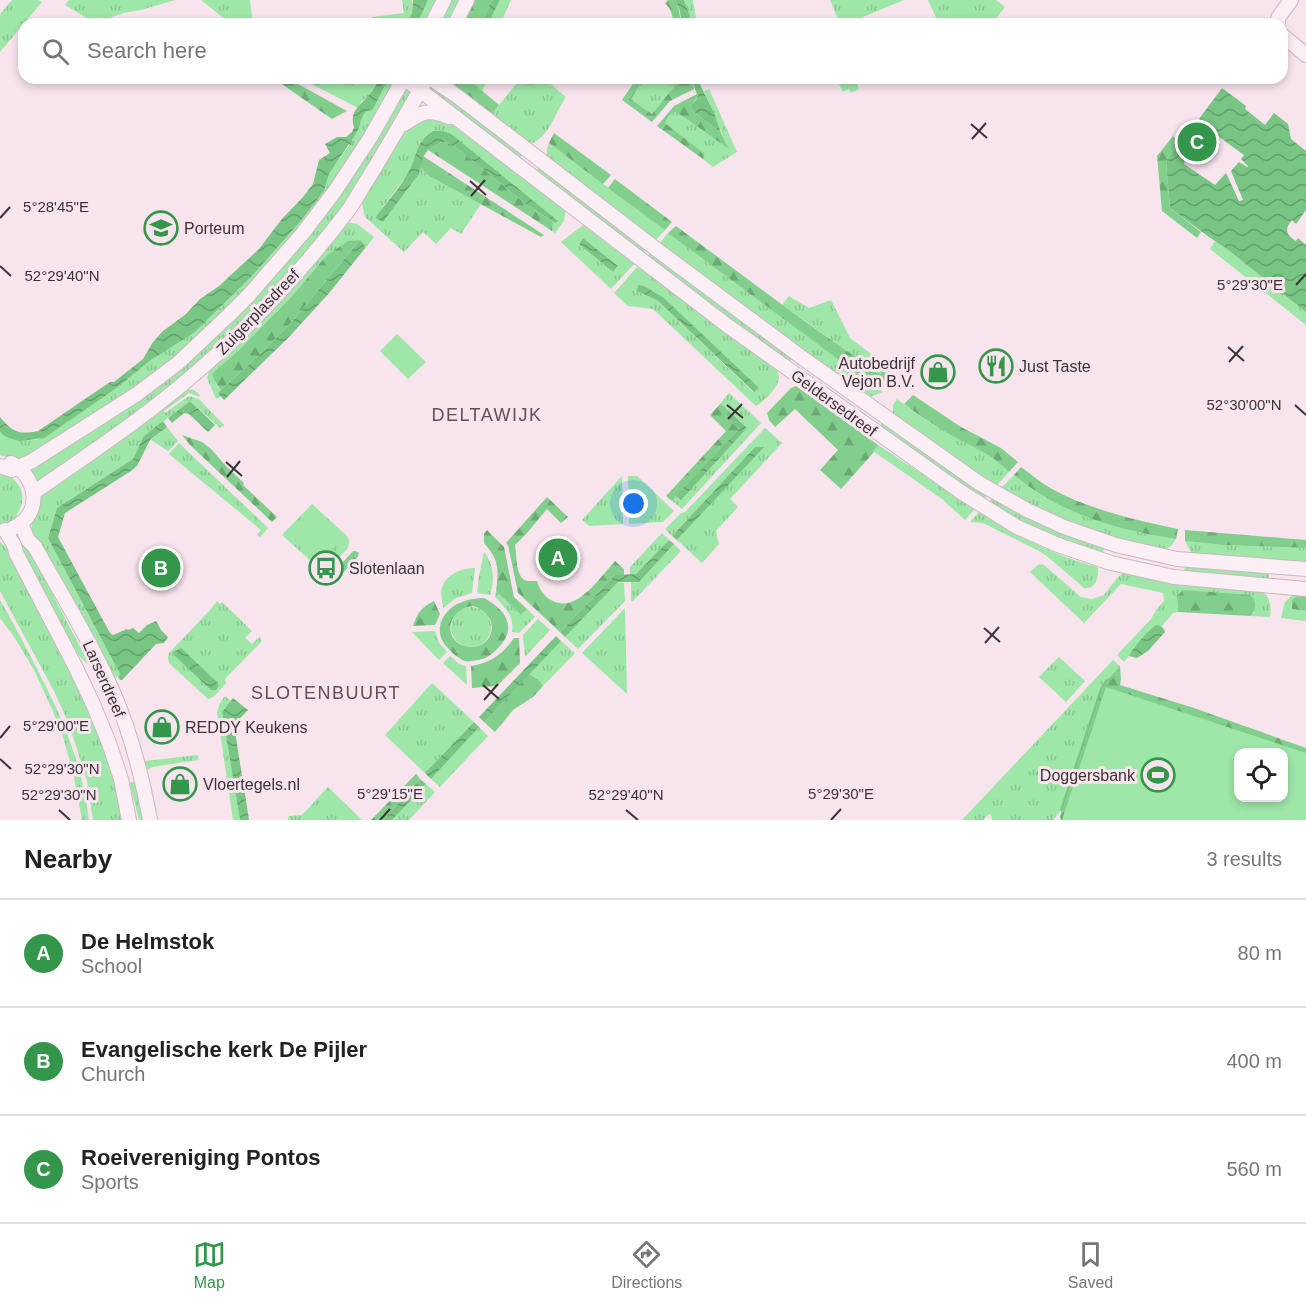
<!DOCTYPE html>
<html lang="en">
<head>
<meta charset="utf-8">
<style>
	body { margin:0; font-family:Helvetica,sans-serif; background:#f2f2f2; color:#222 }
	.controls { position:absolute; right:18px; bottom:18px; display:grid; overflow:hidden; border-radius:12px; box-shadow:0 3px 9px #0003 }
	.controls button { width:54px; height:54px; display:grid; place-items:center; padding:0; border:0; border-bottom:2px solid #e0e0e0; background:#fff; color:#222; font:30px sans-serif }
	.you { position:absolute; left:634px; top:504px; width:21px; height:21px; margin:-15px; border:4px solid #fff; border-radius:50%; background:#1a73e8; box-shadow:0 0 0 9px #1a73e833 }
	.badge { display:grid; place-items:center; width:39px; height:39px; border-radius:50%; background:#34964b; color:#fff; font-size:20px; font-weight:700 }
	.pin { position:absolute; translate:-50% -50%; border:3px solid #fff; box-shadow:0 2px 6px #0006 }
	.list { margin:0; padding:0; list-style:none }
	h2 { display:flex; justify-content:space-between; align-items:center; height:78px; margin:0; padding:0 24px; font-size:26px }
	h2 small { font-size:20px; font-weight:400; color:#767676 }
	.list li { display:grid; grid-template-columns:39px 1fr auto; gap:18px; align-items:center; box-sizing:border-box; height:108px; padding:0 24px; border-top:2px solid #e0e0e0 }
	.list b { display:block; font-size:22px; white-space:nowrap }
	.list p { margin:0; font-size:20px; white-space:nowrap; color:#767676 }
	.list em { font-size:20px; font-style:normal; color:#767676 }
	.icon { flex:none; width:33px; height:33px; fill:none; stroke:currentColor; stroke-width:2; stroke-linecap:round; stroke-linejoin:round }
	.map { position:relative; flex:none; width:1306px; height:820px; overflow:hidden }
	.search { position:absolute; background:#fff; box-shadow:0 3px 9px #0003; left:18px; right:18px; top:18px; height:66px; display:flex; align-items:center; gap:15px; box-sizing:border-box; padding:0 21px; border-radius:18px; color:#767676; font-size:22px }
	.sheet { height:402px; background:#fff }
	nav { display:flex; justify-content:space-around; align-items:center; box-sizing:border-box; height:84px; border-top:2px solid #e0e0e0; background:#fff; font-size:16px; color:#767676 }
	nav a { display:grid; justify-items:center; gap:3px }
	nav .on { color:#34964b }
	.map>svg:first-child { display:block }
	.grass { fill:url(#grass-tufts); fill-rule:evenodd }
	.forest { fill:url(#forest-firs); fill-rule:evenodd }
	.park { fill:#9fe6a9; fill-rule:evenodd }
	.water { fill:url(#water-waves) }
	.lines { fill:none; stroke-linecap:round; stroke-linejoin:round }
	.stream { stroke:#78c584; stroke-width:2 }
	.secondary-casing { stroke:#cbb8c1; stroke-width:16 }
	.secondary { stroke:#fbeef4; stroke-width:14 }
	.ticks { fill:none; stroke:#3b3437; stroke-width:2 }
	.labels { text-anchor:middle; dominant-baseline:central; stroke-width:6; stroke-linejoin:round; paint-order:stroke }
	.poi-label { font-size:16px; fill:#3b3437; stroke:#f7e4ed; text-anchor:start }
	.street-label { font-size:16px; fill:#3b3437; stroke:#f7e4ed }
	.neighbourhood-label { font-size:18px; letter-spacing:1.5px; fill:#5f4f57; stroke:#f7e4ed }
	.ticks-label { font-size:15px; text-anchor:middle; fill:#3b3437; stroke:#f7e4ed; stroke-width:6; stroke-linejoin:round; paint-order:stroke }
</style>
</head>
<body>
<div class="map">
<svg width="1306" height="820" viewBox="0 0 1306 820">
	<defs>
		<pattern id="grass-tufts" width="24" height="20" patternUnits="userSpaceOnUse" patternTransform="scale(1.5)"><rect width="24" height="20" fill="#9fe6a9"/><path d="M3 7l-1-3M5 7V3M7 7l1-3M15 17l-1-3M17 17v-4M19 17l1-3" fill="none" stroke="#8ac692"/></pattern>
		<pattern id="forest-firs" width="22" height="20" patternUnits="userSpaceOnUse" patternTransform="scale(1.5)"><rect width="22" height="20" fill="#82cf8d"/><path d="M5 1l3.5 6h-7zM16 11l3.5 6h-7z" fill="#6ca974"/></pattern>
		<pattern id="water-waves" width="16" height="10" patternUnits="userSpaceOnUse" patternTransform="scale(1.5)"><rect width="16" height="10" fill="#78c584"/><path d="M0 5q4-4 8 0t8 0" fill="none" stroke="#64a16d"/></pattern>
	</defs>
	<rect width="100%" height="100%" fill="#f7e4ed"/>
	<path class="grass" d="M12,0h26l4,2 -42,50v-38z
		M69,0h106l-34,10 -17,3 -12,4 -11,7h-11l-5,-7 -20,-12z
		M201,0h49l3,24h-22z
		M402,0h10v13l-5,11h-34l-1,-7 32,-4z
		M428,0h11l-12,24h-10z
		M449,0h11l-11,24h-12z
		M500,0h11l-11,24h-12z
		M684,0h9l3,18 -1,6h-6l1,-8z
		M830,0h74l-58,24h-6z
		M928,0h68l9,7 -13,17h-53z
		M300,78h79l-10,18 -8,6 -3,6z
		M385,78h9l2,6 -11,19 -63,98 -62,76 -83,79 -39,31 -106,68 -15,5 -17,-5v-24c9,10 27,10 39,8l79,-52 33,-27 18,-13 26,-15 57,-56 48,-54 24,-31 5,-17 21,-30 3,-2 -1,-2 7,-12 2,-9 4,-7 23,-33z
		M467,78h22l-7,13z
		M521,78h22l23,19c-11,15 -15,37 -33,46l-7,-1 -35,-27z
		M644,78h31l2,5 -25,31 -21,-15z
		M429,81l95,73 -4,4 -96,-69z
		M407,86l7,5 -20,38 -64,96 -38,46 -65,66 -48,42 -25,20 -116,83 -2,-1 -7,-12 84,-52 144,-125 146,-205z
		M709,89l28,63 -24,15 -10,-8 2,-5 -40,-31 4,-7 5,-4 10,5 44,31 -24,-57z
		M441,117l125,92 -2,12 -9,12 -3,-2 1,-9 2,1 -113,-92h-9l-7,4 -6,7 -10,29 -35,47 8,4 36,-48 1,-7 9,9 52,28 -20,30 -10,-6 -15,16 -13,-12 -19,20 -39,-35 -4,-18 43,-67 9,-11z
		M549,143l116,87 -10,11 -108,-83v-9z
		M540,167l107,82 -6,6 -105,-82 1,-4z
		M346,222l11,2 17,13 -8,10 -6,-7 -34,16 -32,38 -56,57 -23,20 -3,3 4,10 5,6 -3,3 3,3 -5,3 -9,-21 3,-10z
		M583,225l51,39 -23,25 -50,-47zM583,238l35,28 -5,6 -34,-28z
		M668,233l215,159 -16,6 -208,-154z
		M1215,241l12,8 79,63v13l-96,-76z
		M651,252l142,106 -5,5 -143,-105z
		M637,267l23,14 115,84c2,4 4,10 4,14 -2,10 -15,22 -23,27l-103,-97 -25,-3 -14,-13zM640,293l24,5 94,90 -5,4 -95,-91z
		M789,296l20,12 22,-8 19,38 37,28 3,6 -7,-1 -3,3 -98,-69z
		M186,389l8,1 6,5 -1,2 -10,-4 -25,18 1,2 24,-17 10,3 25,26 -4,3 -30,-27 -47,36 -10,22 -76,49 -9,30 72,136 -9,8 -79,-150 -1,-12 10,-30z
		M729,393l32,30 -79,86 -10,-8 4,-5 5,3 66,-71 -26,-25z
		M897,399c15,11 30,23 47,32 22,13 48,21 65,41l-13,14 -12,-7 -91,-64v-10z
		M883,422l105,73 -6,6 -101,-71 -1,-5z
		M167,427l11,14 -10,10 -17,-11z
		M765,428l17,15 -52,56 8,8 -22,24 3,13 -17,19 -25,-23 86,-93h-8l-83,89 -7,-7 16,-16 4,-1z
		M179,443l89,85 -8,9 -3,-2 4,-5 -92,-76z
		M878,445l97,64 -10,11 -23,-21 -69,-48z
		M0,471c12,5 25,15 22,31 -1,7 -6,12 -7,19l-15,4z
		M1014,475c47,39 102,55 162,64l-5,7 -8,5 -17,-2 -83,-28 -63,-32z
		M622,476l1,48 -34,2 -7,-6z
		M628,476h9l37,35 -11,11 -34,2z
		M993,497c36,23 71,35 111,50l-1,8 -74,-28 -42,-23z
		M312,504l36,33 1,5 -1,6 -24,25 -42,-38z
		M979,512c37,24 76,44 119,55 1,10 -2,23 -14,21l-36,-31 -9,-6 -56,-28 -13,-1z
		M19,530l71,136 -10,-9 -9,-14 -60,-110z
		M662,533l7,7 -33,34 -6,1v-8z
		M1185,541l38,4 83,3v16l-36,-5 -40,-1 -38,-4z
		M0,542l5,4 9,13 91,182 20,79h-32l-6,-39 -18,-57 -15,-33 -54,-100z
		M674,544l7,7 -48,50h-2v-19l9,-1z
		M484,552c10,13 11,28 6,43l-13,-2 2,-17z
		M1039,564l5,1 37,32 11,2 12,-4 13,-17 6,-5 53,12 87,7c8,7 8,15 7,25l-19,-1 4,-4 -78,-16 1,16 -5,1 -12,14 -11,3 -26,32 -7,-7 34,-36 6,-10 7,-8 -1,-8 -42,-9 -37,39 -54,-51z
		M1186,565l83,6v7l-69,-2 -14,-2 -2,-4z
		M475,568l-3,25 -16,5 -13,10c0,-5 -2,-11 -2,-15 1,-17 19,-25 34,-25z
		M618,582l6,1 1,18 -47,48 -13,-12z
		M496,591l25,24 6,-6 8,8 -16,16 -7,-1c3,-15 -7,-25 -17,-35z
		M1294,593l12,1v3l-10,-1 -4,4v9l14,2v10l-25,-3 4,-16z
		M0,600c12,20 22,40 33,61 28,54 48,97 56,159h-7l-9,-48 -10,-35 -11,-28 -18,-39 -21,-35 -13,-17z
		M217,601l3,3 2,-2 30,29 -7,7 7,6 7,-7 3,4 -37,38 1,4c-5,5 -11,15 -18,16l-39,-36 -1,-5 1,-5 42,-44z
		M451 627a20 20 0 1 1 40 0a20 20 0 1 1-40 0Z
		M625,608l2,86 -45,-41z
		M538,619l12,11 -25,27 -2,-22z
		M435,631l4,12 8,9 -8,8 -27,-28z
		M561,641l14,12 -32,33 -4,-6 -10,-6z
		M450,656l9,8 7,2 1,19 -24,-22z
		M1059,657l26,24 -19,21 -27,-25z
		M1113,660l7,6 -13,14 -8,14 -35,105 -3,11 -8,10h-61l-1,-6 -3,1 -5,5h-21z
		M432,683l42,39 -49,51 -40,-38z
		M225,696l6,5 -9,11 18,108h-7l-16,-108 3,-9z
		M479,727l9,9 -48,51 -9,-8z
		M197,755l2,1 -1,4 -46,7 -6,4 -4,-11 4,1z
		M131,782h6l11,38h-9l-9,-36z
		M426,784l9,8 -26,28h-17z
		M328,787l34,33h-74v-2l1,-2 13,-1z"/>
	<path class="forest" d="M470,0h22l-11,24h-21z
		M668,0h7l3,3 3,21h-6l-5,-15 -5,-6z
		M273,78h14l60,33 -15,8z
		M449,78h18l32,27 -8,10 -40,-34z
		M637,78h7l-13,21 21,15 25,-31 -2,-5h16l3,11 -24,12 -18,21 -30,-22z
		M697,94l1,3 -4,4 -1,10 28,22 8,16 -45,-32 -10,-5 -5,4 -4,7 40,31 -2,5 -46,-33 17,-20z
		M554,133l57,42 -8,9 -54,-41z
		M1173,136l6,6 -13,19 4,47 31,24 -4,6 -35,-27 -5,-55z
		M441,142l8,1 13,9 64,52 27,18 -1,9 -124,-81z
		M423,156l121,79 -3,2 -112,-61 -9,-9z
		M615,179l57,43 -7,8 -57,-42z
		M676,226l124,92 80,56 2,-3 8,1 -12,17 -210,-156z
		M360,240l-70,84 -28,28 -41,38 -7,-10 -2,-6 3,-3 23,-20 56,-57 32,-38 22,-15z
		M796,386l82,59 -5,6 1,1 -33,37 -21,-19 18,-20 -43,-41 -20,18 -6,-7 -2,-7 24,-25z
		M913,395l48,32 40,21 17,14 -9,10c-18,-20 -44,-28 -67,-42 -13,-8 -26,-17 -38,-26z
		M721,403l7,7 -3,5 14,14 -67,72 -6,-5 60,-65 -16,-16z
		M182,435l20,7 9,7 15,17 18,17 -1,2 34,32 -5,5 -82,-77z
		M1021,467c10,7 20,16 31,22 39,21 83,31 126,40l-2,10c-60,-9 -115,-25 -162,-64z
		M547,497l21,20 -7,6 -14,-14 -20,24 -12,12c2,10 0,33 12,36 0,0 9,0 10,0 3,10 8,17 18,21 24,9 46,-26 60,-41l9,8v6h-9l-55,57 -42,-39 -10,-48 -2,-2z
		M487,530l17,17 10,50 13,12 -6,6 -25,-24c3,-22 3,-31 -12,-48v-9z
		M1185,530l121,10v8l-83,-3 -38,-4z
		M353,551h2l4,2 -2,5 -18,19 -2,1h-2l-2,-4 2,-3z
		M1183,590l67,5c7,5 6,15 1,21l-73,-4 -1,-16z
		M1296,596l10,1v14l-14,-2v-9z
		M484,598c23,12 34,31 13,51 -6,6 -11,10 -20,11 -4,1 -9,2 -13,1 -7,-3 -17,-13 -21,-19 -9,-16 2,-34 19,-40 7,-3 15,-4 22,-4zM473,606c14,4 25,18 15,33 -4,5 -10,8 -16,8 -28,0 -30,-37 1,-41z
		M434,601l6,13 -5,11 -22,1c4,-13 9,-19 21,-25z
		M514,638h5l1,25 -23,23 -25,2 -1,-22c20,-3 31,-11 43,-28z
		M1120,666l1,14 -1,5 74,23 112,40v7l-191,-64 -44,129h-10l-1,-3 4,-18 35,-105 8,-14z
		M529,674l10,6 4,6 -10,11 -20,13 -18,22 -11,-10z
		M416,774l4,5 -37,41h-12z"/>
	<path class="park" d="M855,78l4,11 -8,4 -2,-4 -6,3 -4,-8z
		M397,334l29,28 -18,17 -28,-28z
		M312,516l27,25 -17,19 -28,-25z
		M1106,687l200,66v67h-244zM1238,752h46v46h-46z"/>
	<path class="water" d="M413,0h15l-11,24h-10l5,-11z
		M492,0h8l-12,24h-7z
		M675,0h9l6,16 -1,8h-8c0,-8 -1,-18 -6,-24z
		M379,78l9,1 -15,30 -8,3 -4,8 -2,8 -7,12 1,2 -2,3 -2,-1 -20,30 -5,17 -24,31 -48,54 -57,56 -44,28 -33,27 -74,51 -25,3 -10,-3 -6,-3 -3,-4v-14c12,15 19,18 38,14l72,-49h4l5,-4 24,-19 10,-17 10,-11 23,-17 14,-15 19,-13 40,-37 22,-29 22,-23 10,-13 6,-24 11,-7 -5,-9 12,-7h9l6,-5 2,-5c-5,-16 6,-21 14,-31 5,-5 8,-12 11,-18z
		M691,78h6l17,35 7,20 -28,-22 -1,-6 6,-8z
		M1222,88l24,18 -1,3 20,16 9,-12 14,11 3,15 15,12v59l-10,14 -4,-4c-8,9 -6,15 4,21l2,-3 8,7v67l-79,-63 -18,-12 -39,-29 -4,-47 13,-19 8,6 -3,16 31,21 11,-12 13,28 4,-1 -12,-29 8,-9 8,5 1,-1 -7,-7 3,-4 -40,-29 1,-3 -6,-4z
		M433,131h9l9,3 107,87 -3,2 -29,-19 -64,-52 -13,-9 -8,-1 -13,8 -5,7 -4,17 -36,48 -8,-4c11,-15 25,-30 34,-47 9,-16 6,-30 24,-40z
		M583,238l35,28 -5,6 -34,-28z
		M360,240l6,7 -36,45 -41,45 -65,63 -6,-7 44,-41 28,-28z
		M638,285l6,1 20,12 95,90 -5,4 -96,-91 -21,-10z
		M190,401l25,24 -7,7 -19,-18 -5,-1 -12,10 -4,-5z
		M728,410l19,18 -66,72 -5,-4 63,-67 -14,-14z
		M163,421l4,6 -17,13 -13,26 -6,5 -66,42 -7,24 52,96 3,2 14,-6 1,1 5,-2 6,5 8,-8 9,-4 5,9 7,7 -4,6 -8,1 -34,36h-2l-2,-3 2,-3 -72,-136 9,-30 76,-49 10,-22z
		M755,447h9l-87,93 -5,-4z
		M669,540l5,4 -35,38h-21l-53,55 -5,-5 55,-57 21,-1z
		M1156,625c4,1 8,2 9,7l-17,19 -11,7 -8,-2c6,-11 17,-23 27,-31z
		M556,636l5,5 -77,81 -5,-5z
		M181,648l37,35v4l-2,3h-5l-37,-35 1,-4z
		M233,698l15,12 -14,15 15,95h-9l-18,-108z
		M474,722l5,5 -48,52 -6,-6z
		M420,779l6,5 -34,36h-9z"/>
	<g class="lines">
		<path class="stream" d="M1061,810l40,-121 5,-8 8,-4"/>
		<defs>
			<path id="secondary" d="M432,24l12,-24
				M455,24l12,-24
				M1278,24v-6l13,-18
				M1282,35l24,20
				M404,78l324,248 233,166 56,35 41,18 53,18 63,14 132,12
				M430,78l27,18 203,156 144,107 175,124 48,27 37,17 52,18 61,14 129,10
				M404,124c18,-12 24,-16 45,-7
				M11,463c27,14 32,51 2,65
				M0,466l12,4 20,-9 105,-67 41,-31 51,-48 20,-20 54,-62 32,-42 35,-53 34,-60
				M33,493c53,-37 108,-73 158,-116 58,-49 110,-105 156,-165 8,-11 14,-23 22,-35 19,-31 37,-62 55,-94
				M21,524l7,16 7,7c27,48 56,95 78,145 18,41 29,84 37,128
				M5,530l9,15 2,8 58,111 19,40 16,39 12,36 8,41"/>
		</defs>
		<use href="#secondary" class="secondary-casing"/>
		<use href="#secondary" class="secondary"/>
	</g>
	<path class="ticks" d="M971,124l16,14M972,139l14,-16M470,181l16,14M471,196l14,-16M0,218l10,-11M0,266l11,10M1296,285l10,-11M1228,347l16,14M1229,362l14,-16M727,405l16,13M1295,405l11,10M728,419l14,-15M226,462l16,14M227,477l13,-16M984,628l16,14M985,643l14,-16M483,685l16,14M484,700l14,-16M0,738l10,-12M0,759l11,10M59,810l11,10M626,810l12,10M380,820l10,-11M831,820l10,-11"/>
	<defs>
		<symbol id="school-ring" viewBox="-11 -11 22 22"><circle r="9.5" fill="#f7e4ed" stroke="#34964b" stroke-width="1.5"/><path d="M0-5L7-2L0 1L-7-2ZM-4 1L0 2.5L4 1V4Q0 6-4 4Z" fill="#34964b"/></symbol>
		<symbol id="restaurant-ring" viewBox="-11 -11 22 22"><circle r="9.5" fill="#f7e4ed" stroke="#34964b" stroke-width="1.5"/><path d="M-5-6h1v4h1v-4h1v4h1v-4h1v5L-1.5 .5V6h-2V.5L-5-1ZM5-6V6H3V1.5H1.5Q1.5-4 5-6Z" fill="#34964b"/></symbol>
		<symbol id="shop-ring" viewBox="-11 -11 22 22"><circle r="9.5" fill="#f7e4ed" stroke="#34964b" stroke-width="1.5"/><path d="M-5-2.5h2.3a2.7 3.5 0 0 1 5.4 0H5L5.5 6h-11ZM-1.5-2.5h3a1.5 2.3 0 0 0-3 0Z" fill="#34964b"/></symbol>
		<symbol id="bus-ring" viewBox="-11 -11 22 22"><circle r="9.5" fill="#f7e4ed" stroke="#34964b" stroke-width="1.5"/><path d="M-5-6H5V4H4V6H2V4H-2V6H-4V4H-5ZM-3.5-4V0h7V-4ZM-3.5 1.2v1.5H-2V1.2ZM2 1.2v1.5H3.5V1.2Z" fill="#34964b"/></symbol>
		<symbol id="stadium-ring" viewBox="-11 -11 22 22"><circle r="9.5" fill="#f7e4ed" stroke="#34964b" stroke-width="1.5"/><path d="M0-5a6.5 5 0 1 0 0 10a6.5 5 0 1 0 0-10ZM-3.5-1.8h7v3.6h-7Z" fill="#34964b"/></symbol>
	</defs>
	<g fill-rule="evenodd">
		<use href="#school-ring" x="142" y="209" width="38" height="38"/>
		<use href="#restaurant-ring" x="977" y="347" width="38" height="38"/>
		<use href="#shop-ring" x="919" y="353" width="38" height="38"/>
		<use href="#bus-ring" x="307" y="549" width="38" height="38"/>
		<use href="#shop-ring" x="143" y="708" width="38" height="38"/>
		<use href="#stadium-ring" x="1139" y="756" width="38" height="38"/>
		<use href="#shop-ring" x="161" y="765" width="38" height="38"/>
	</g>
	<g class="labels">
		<g class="poi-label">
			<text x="184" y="228">Porteum</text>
			<text x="915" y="363" text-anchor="end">Autobedrijf<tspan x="915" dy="18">Vejon B.V.</tspan></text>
			<text x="1019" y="366">Just Taste</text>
			<text x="349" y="568">Slotenlaan</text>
			<text x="185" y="727">REDDY Keukens</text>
			<text x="1135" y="775" text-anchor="end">Doggersbank</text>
			<text x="203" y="784">Vloertegels.nl</text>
		</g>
		<g class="street-label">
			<text transform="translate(258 312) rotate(-46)">Zuigerplasdreef</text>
			<text transform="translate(834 403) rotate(36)">Geldersedreef</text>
			<text transform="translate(104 679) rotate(66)">Larserdreef</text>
		</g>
		<g class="neighbourhood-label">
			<text x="487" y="415">DELTAWIJK</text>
			<text x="326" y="693">SLOTENBUURT</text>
		</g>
	</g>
	<g class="ticks-label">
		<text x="56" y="212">5°28'45"E</text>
		<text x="62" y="281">52°29'40"N</text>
		<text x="1250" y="290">5°29'30"E</text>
		<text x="1244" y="410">52°30'00"N</text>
		<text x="56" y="731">5°29'00"E</text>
		<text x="62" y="774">52°29'30"N</text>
		<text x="390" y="799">5°29'15"E</text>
		<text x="841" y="799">5°29'30"E</text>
		<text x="59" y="800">52°29'30"N</text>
		<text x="626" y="800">52°29'40"N</text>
	</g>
</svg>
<div class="controls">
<button><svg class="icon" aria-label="locate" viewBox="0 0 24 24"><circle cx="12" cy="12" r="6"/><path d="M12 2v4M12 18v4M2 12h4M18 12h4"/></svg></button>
</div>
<div class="you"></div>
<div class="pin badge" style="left:558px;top:558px">A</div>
<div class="pin badge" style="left:161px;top:568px">B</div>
<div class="pin badge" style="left:1197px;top:142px">C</div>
<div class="search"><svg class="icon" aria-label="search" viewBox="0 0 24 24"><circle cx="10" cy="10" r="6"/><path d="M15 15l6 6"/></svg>Search here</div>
</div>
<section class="sheet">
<h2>Nearby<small>3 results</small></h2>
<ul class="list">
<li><span class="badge">A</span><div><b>De Helmstok</b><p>School</p></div><em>80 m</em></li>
<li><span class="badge">B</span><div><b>Evangelische kerk De Pijler</b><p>Church</p></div><em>400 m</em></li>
<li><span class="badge">C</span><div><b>Roeivereniging Pontos</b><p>Sports</p></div><em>560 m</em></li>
</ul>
</section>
<nav>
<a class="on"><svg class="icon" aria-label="map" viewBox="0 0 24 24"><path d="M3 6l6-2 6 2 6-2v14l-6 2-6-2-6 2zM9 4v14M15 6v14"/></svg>Map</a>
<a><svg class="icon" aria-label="directions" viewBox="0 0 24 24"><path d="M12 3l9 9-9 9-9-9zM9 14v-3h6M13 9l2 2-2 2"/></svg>Directions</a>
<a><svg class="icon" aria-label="saved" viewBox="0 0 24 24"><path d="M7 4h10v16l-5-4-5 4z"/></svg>Saved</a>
</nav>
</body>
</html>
